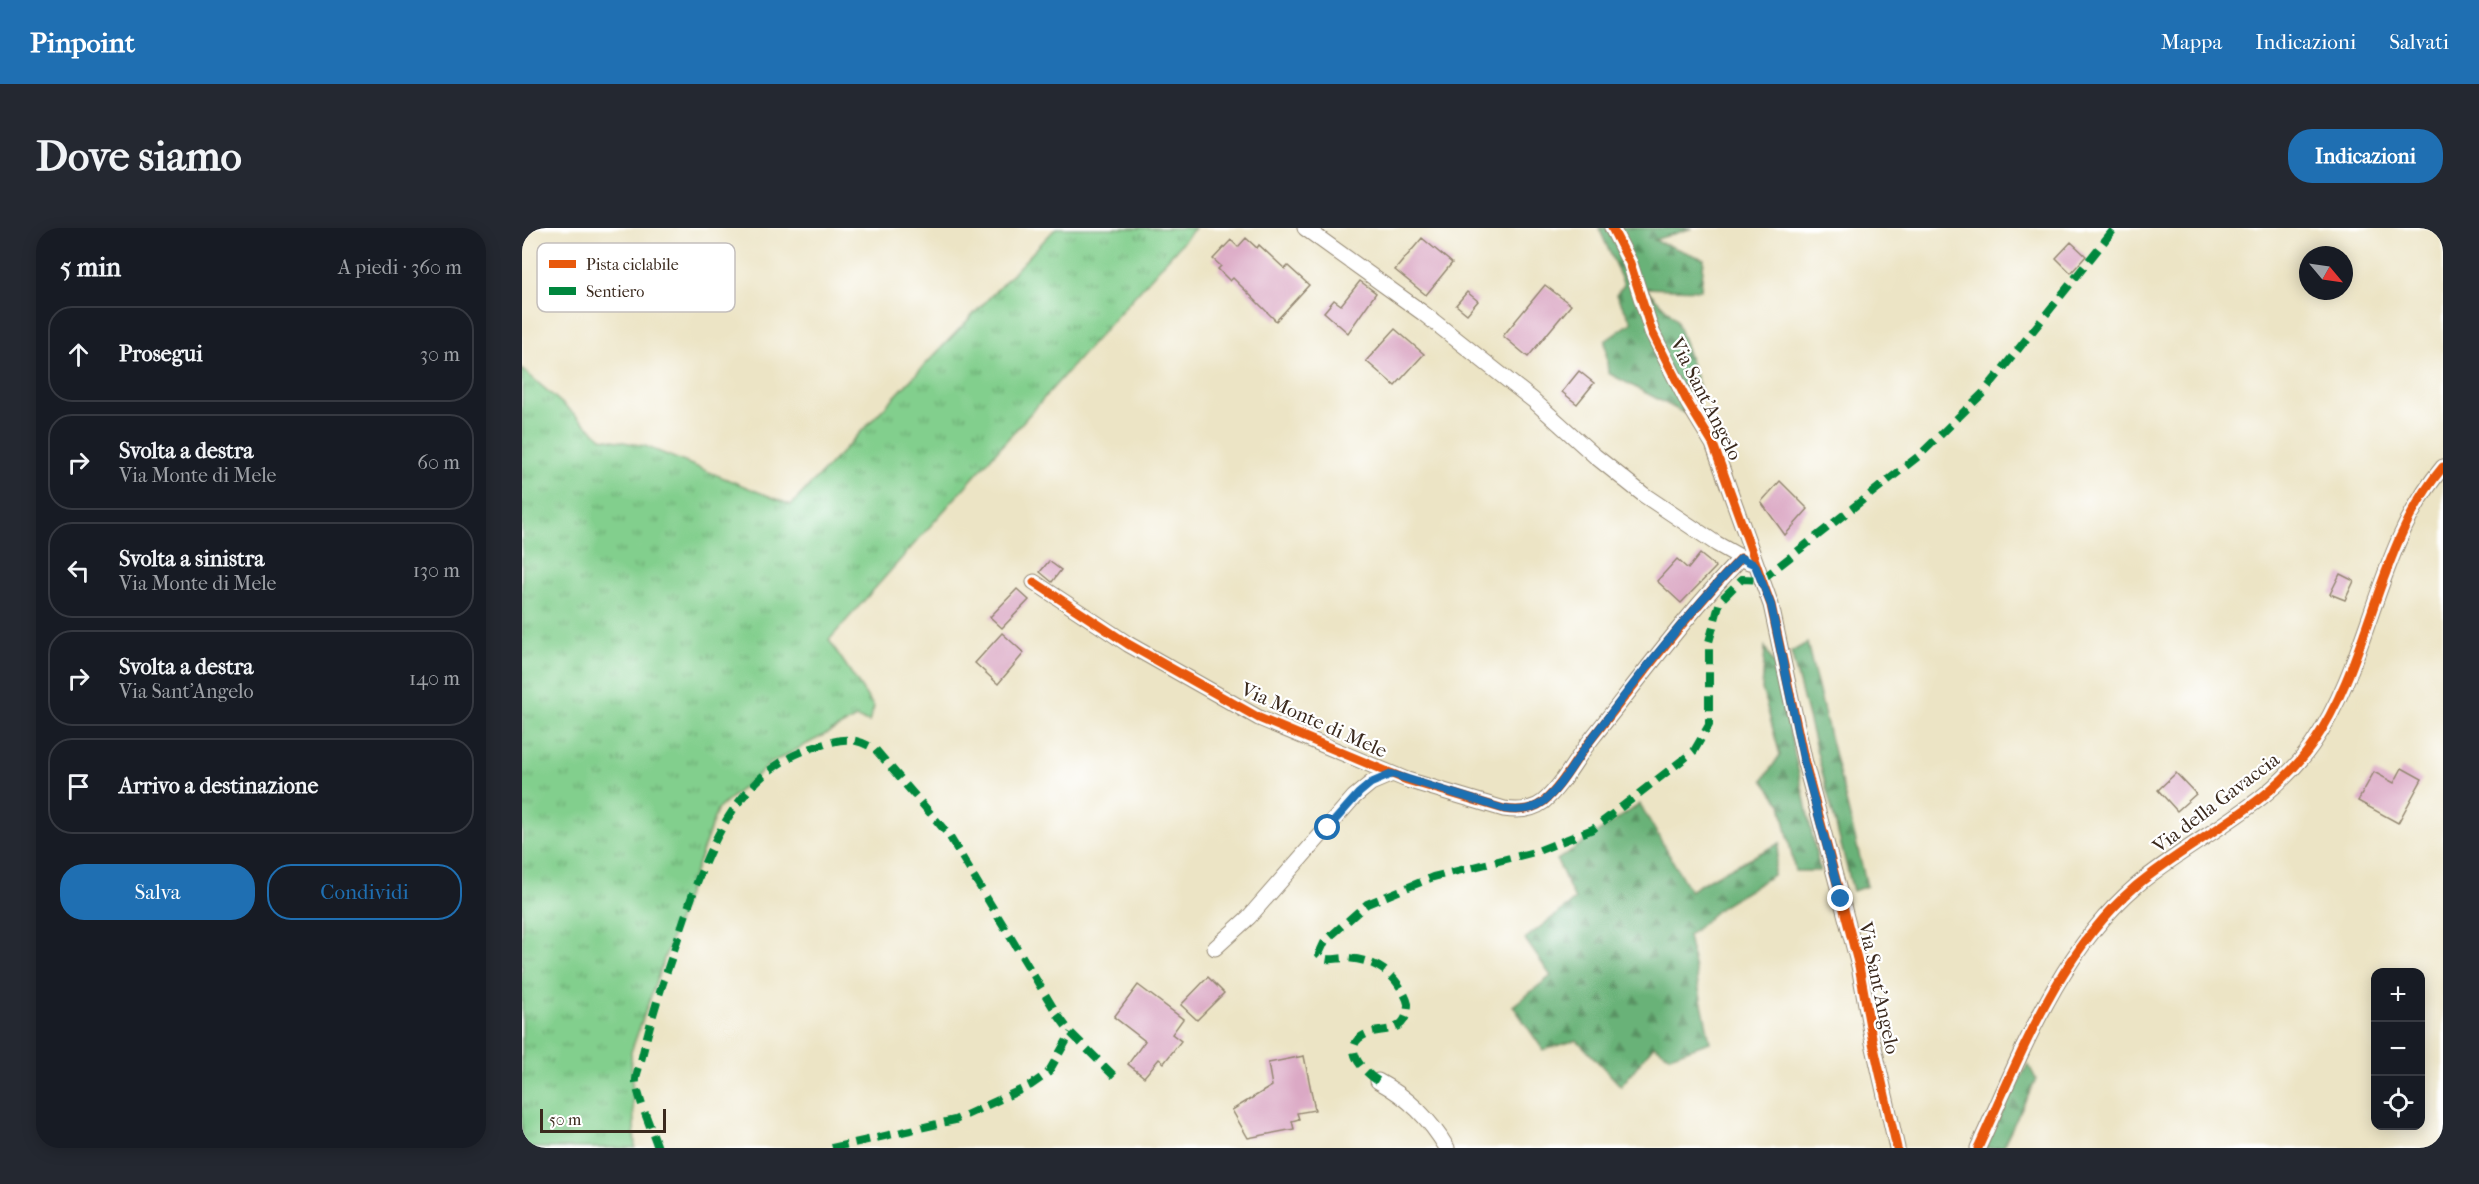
<!DOCTYPE html>
<html lang="it">
<head>
<meta charset="utf-8">
<style>
	body { margin:0; font-family:"IM FELL French Canon",serif; background:#242831; color:#f1f3f6 }
	.controls { position:absolute; right:18px; bottom:18px; display:grid; overflow:hidden; border-radius:12px; box-shadow:0 3px 15px #0003 }
	.controls button { width:54px; height:54px; display:grid; place-items:center; padding:0; border:0; border-bottom:2px solid #363941; background:#171b24; color:#f1f3f6; font:30px sans-serif }
	.compass { position:absolute; left:1777px; top:18px; width:54px; height:54px; border-radius:50%; background:#171b24; box-shadow:0 3px 15px #0003; rotate:119deg }
	.scale { position:absolute; left:18px; bottom:15px; width:126px; box-sizing:border-box; padding-left:6px; border:3px solid #3b2a1e; border-top:0; font-size:16px; line-height:21px; white-space:nowrap; color:#3b2a1e; -webkit-text-stroke:4px #fff; paint-order:stroke }
	.stop { position:absolute; width:18px; height:18px; margin:-14px; border:4px solid #1f6fb2; border-radius:50%; background:#fff }
	.stop.end { background:#1f6fb2; border-color:#fff; box-shadow:0 2px 6px #0008 }
	.list { margin:0; padding:0; list-style:none }
	h2 { display:flex; justify-content:space-between; align-items:center; height:78px; margin:0; padding:0 24px; font-size:26px }
	h2 small { font-size:20px; font-weight:400; color:#9ea1a6 }
	.list li { display:grid; grid-template-columns:39px 1fr auto; gap:18px; align-items:center; box-sizing:border-box; height:96px; margin:0 12px 12px; padding:0 12px; border:2px solid #363941; border-radius:24px }
	.list b { display:block; font-size:22px; white-space:nowrap }
	.list p { margin:0; font-size:20px; white-space:nowrap; color:#9ea1a6 }
	.list em { font-size:20px; font-style:normal; color:#9ea1a6 }
	.actions { display:flex; gap:12px; padding:18px 24px }
	.actions a { flex:1; padding:14px 0; border:2px solid #1f6fb2; border-radius:24px; text-align:center; font-size:21px; color:#1f6fb2 }
	.actions .main { background:#1f6fb2; color:#fff }
	.icon { flex:none; width:33px; height:33px; fill:none; stroke:currentColor; stroke-width:2; stroke-linecap:round; stroke-linejoin:round }
	.map { position:relative; flex:none; width:1921px; height:920px; overflow:hidden; border-radius:24px }
	header { display:flex; align-items:center; gap:36px; box-sizing:border-box; height:84px; padding:0 30px; background:#1f6fb2; color:#fff }
	header strong { font-size:28px }
	nav { display:flex; gap:33px; margin-inline-start:auto; font-size:21px }
	.intro { display:flex; align-items:center; justify-content:space-between; box-sizing:border-box; height:144px; padding:0 36px }
	h1 { margin:0; font-size:42px }
	.button { padding:15px 27px; border-radius:24px; background:#1f6fb2; color:#fff; font-size:21px; font-weight:700 }
	main { display:flex; gap:36px; padding:0 36px }
	aside { flex:1; background:#171b24; border-radius:24px; box-shadow:0 3px 15px #0003 }
	.map>svg:first-child { display:block }
	.grass { fill:url(#grass-tufts); stroke:#5e7c56; stroke-width:1.5 }
	.forest { fill:url(#forest-firs); stroke:#526e4b; stroke-width:1.5 }
	.building { fill:#dba9c5 }
	.lines { fill:none; stroke-linecap:round; stroke-linejoin:round }
	.minor-casing { stroke:#948772; stroke-width:17 }
	.minor { stroke:#fff; stroke-width:15 }
	.quiet { stroke:#00873e; stroke-width:8; stroke-dasharray:15 8; stroke-linecap:butt }
	.cycleway-casing { stroke:#fff; stroke-width:13 }
	.cycleway { stroke:#e8590c; stroke-width:9 }
	.route { stroke:#1f6fb2; stroke-width:8 }
	.labels { text-anchor:middle; dominant-baseline:central; stroke-width:4.5; stroke-linejoin:round; paint-order:stroke }
	.street-label { font-size:20px; fill:#3b2a1e; stroke:#fff }
	.key { fill:#fff; stroke:#c4bfbc; stroke-width:1.5 }
	.key-label { font-size:16px; fill:#3b2a1e }
</style>
</head>
<body>
<header>
<strong>Pinpoint</strong>
<nav><a>Mappa</a><a>Indicazioni</a><a>Salvati</a></nav>
</header>
<div class="intro"><h1>Dove siamo</h1><a class="button">Indicazioni</a></div>
<main>
<aside>
<h2>5 min<small>A piedi · 360 m</small></h2>
<ul class="list">
<li><svg class="icon" aria-label="ahead" viewBox="0 0 24 24"><path d="M12 20V5M6 11l6-6 6 6"/></svg><div><b>Prosegui</b></div><em>30 m</em></li>
<li><svg class="icon" aria-label="right" viewBox="0 0 24 24"><path d="M7 20v-9h11M14 6l5 5-5 5"/></svg><div><b>Svolta a destra</b><p>Via Monte di Mele</p></div><em>60 m</em></li>
<li><svg class="icon" aria-label="left" viewBox="0 0 24 24"><path d="M17 20v-9H6M10 6l-5 5 5 5"/></svg><div><b>Svolta a sinistra</b><p>Via Monte di Mele</p></div><em>130 m</em></li>
<li><svg class="icon" aria-label="right" viewBox="0 0 24 24"><path d="M7 20v-9h11M14 6l5 5-5 5"/></svg><div><b>Svolta a destra</b><p>Via Sant'Angelo</p></div><em>140 m</em></li>
<li><svg class="icon" aria-label="arrive" viewBox="0 0 24 24"><path d="M6 21V4h12l-3 4 3 4H6"/></svg><div><b>Arrivo a destinazione</b></div></li>
</ul>
<div class="actions"><a class="main">Salva</a><a>Condividi</a></div>
</aside>
<div class="map">
<svg width="1921" height="920" viewBox="0 0 1921 920">
	<defs>
		<pattern id="grass-tufts" width="24" height="20" patternUnits="userSpaceOnUse" patternTransform="scale(1.5)"><rect width="24" height="20" fill="#82cf8d"/><path d="M3 7l-1-3M5 7V3M7 7l1-3M15 17l-1-3M17 17v-4M19 17l1-3" fill="none" stroke="#6ca873"/></pattern>
		<pattern id="forest-firs" width="22" height="20" patternUnits="userSpaceOnUse" patternTransform="scale(1.5)"><rect width="22" height="20" fill="#69b278"/><path d="M5 1l3.5 6h-7zM16 11l3.5 6h-7z" fill="#589162"/></pattern>
	</defs>
	<rect width="100%" height="100%" fill="#fff"/>
	<filter id="ink" filterUnits="userSpaceOnUse"><feTurbulence type="fractalNoise" baseFrequency=".0167" numOctaves="2"/><feDisplacementMap in="SourceGraphic" scale="12" xChannelSelector="R" yChannelSelector="G"/><feConvolveMatrix kernelMatrix="1 2 1 2 8 2 1 2 1" color-interpolation-filters="sRGB"/></filter>
	<filter id="wash" filterUnits="userSpaceOnUse"><feTurbulence type="fractalNoise" baseFrequency=".008" numOctaves="4" result="noise"/><feDisplacementMap in="SourceGraphic" scale="24" xChannelSelector="R" yChannelSelector="G"/><feGaussianBlur stdDeviation="1.35" result="paint"/><feColorMatrix in="noise" values="0 0 0 0 0 0 0 0 0 0 0 0 0 0 0 0 0 1.4 0 .05"/><feComposite in="paint" operator="in"/></filter>
	<g filter="url(#wash)">
		<rect width="100%" height="100%" fill="#ece4c5"/>
		<path class="grass" d="M534,0h139l-366,412 45,67 -5,15 -13,-4 -85,45 -54,47 -86,242 4,96h-113v-779l80,69 43,8 146,59z"/>
		<path class="forest" d="M1077,0h93l-38,12 50,19 -3,31 -56,-2 31,31 24,70 -16,24 -76,-40 -3,-32 27,-19 -16,-27 8,-10z
			M1285,415l60,243 -14,5 -62,-239z
			M1243,419l11,21 44,203h-25l-14,-67 -18,-24 17,-25 -18,-66z
			M1118,576l50,87 19,-12 71,-36 -7,32 -52,32 -33,29 22,106 -40,14 -16,-11 -33,41 -44,-46 -34,10 -30,-44 38,-30 -26,-37 50,-39 -18,-40z
			M1506,836l8,15 -34,69h-19z"/>
		<g id="blocks">
			<path class="building" d="M724,10l11,10 2,-3 26,24 3,-3 21,19 -33,36 -43,-43 -3,3 -12,-12 3,-3 -8,-7 18,-19 7,7z
				M900,10l30,25 -26,32 -31,-25z
				M1549,14l15,14 -15,17 -15,-15z
				M838,53l16,12 -28,40 -24,-21 10,-12 7,5z
				M1023,57l26,20 -43,52 -25,-21z
				M945,64l11,9 -11,13 -11,-9z
				M873,101l29,25 -29,32 -29,-25z
				M1057,143l15,12 -17,21 -15,-12z
				M1258,253l28,28 -23,26 -24,-33z
				M1178,326l16,13 -35,36 -24,-22 20,-22 11,10z
				M527,333l12,9 -9,12 -12,-10z
				M1818,346l14,7 -9,19 -15,-6z
				M495,361l12,11 -27,28 -12,-11z
				M480,405l22,20 -26,31 -23,-21z
				M1880,540l20,11 -24,44 -40,-22 16,-29 20,11z
				M1654,545l20,21 -19,17 -19,-21z
				M686,749l16,16 -27,27 -16,-15z
				M616,757l45,34 -11,15 9,7 -17,22 -5,-4 -15,18 -16,-13 17,-23 -31,-24z
				M782,828l11,54 -18,3 2,6 -7,2 2,8 -46,9 -16,-28 40,-24 -4,-23z"/>
		</g>
	</g>
	<g filter="url(#ink)">
		<use href="#blocks" fill-opacity="0" stroke="#948772" stroke-width="1.5"/>
		<g class="lines">
			<defs>
				<path id="minor" d="M783,0l118,85 110,87 62,56 49,39 73,49 32,18
					M1090,0l18,35 22,69 36,71 25,41 58,161 34,158 54,203 14,77 24,105
					M512,354l94,62 131,74 148,62 97,29c13,2 27,2 39,-7 20,-17 33,-44 50,-65 48,-60 94,-123 148,-179
					M693,720l34,-31 105,-120 17,-14 21,-9
					M856,853c31,17 51,37 69,67
					M1456,920c42,-91 80,-195 158,-262 57,-48 133,-79 176,-141 59,-85 64,-199 131,-278"/>
			</defs>
			<use href="#minor" class="minor-casing"/>
			<use href="#minor" class="minor"/>
			<path class="quiet" d="M856,853c-16,-10 -40,-37 -9,-48 9,-3 19,-2 27,-6 9,-4 12,-14 12,-23 -1,-6 -5,-12 -8,-17 -13,-20 -32,-28 -55,-29 -7,0 -15,3 -22,0l-4,-4 6,-13 42,-37 66,-27 102,-25 58,-23 101,-78 15,-26v-83l11,-41 22,-22 19,1 159,-125 64,-63 131,-164
				M136,920c-6,-18 -19,-47 -22,-65 -1,-6 3,-15 5,-22 7,-30 15,-58 25,-87 29,-83 53,-198 149,-227 26,-8 35,-12 60,2l73,85 109,180 14,19 46,46
				M310,920l123,-28 76,-35 17,-12 23,-40"/>
			<defs>
				<path id="cycleway" d="M1090,0l18,35 22,69 36,71 25,41 58,161 34,158 54,203 14,77 24,105
					M512,354l94,62 131,74 148,62 97,29c13,2 27,2 39,-7 20,-17 33,-44 50,-65 48,-60 94,-123 148,-179
					M1456,920c42,-91 80,-195 158,-262 57,-48 133,-79 176,-141 59,-85 64,-199 131,-278"/>
			</defs>
			<use href="#cycleway" class="cycleway-casing"/>
			<use href="#cycleway" class="cycleway"/>
		</g>
	</g>
	<g class="lines" filter="url(#ink)">
		<path class="route" d="M806,600l31,-35 12,-10 21,-9 112,35c13,2 27,2 39,-7 19,-15 32,-42 47,-61 47,-63 96,-126 151,-183l14,7 16,40 33,158 37,136"/>
	</g>
	<g class="labels">
		<g class="street-label">
			<text transform="translate(1184 171) rotate(63)">Via Sant'Angelo</text>
			<text transform="translate(792 492) rotate(24)">Via Monte di Mele</text>
			<text transform="translate(1694 575) rotate(-37)">Via della Gavaccia</text>
			<text transform="translate(1357 760) rotate(78)">Via Sant'Angelo</text>
		</g>
	</g>
	<rect x="15" y="15" width="198" height="69" rx="9" class="key"/>
	<rect x="27" y="32" width="27" height="8" fill="#e8590c"/>
	<rect x="27" y="59" width="27" height="8" fill="#00873e"/>
	<g class="key-label">
		<text x="64" y="42">Pista ciclabile</text>
		<text x="64" y="69">Sentiero</text>
	</g>
</svg>
<div class="controls">
<button>+</button>
<button>−</button>
<button><svg class="icon" aria-label="locate" viewBox="0 0 24 24"><circle cx="12" cy="12" r="6"/><path d="M12 2v4M12 18v4M2 12h4M18 12h4"/></svg></button>
</div>
<svg class="compass" viewBox="-18 -18 36 36"><path d="M0-13l5 13h-10z" fill="#e53935"/><path d="M0 13l5-13h-10z" fill="#9ea1a6"/></svg>
<div class="scale">50 m</div>
<div class="stop" style="left:806px;top:600px"></div>
<div class="stop end" style="left:1319px;top:671px"></div>
</div>
</main>
</body>
</html>
